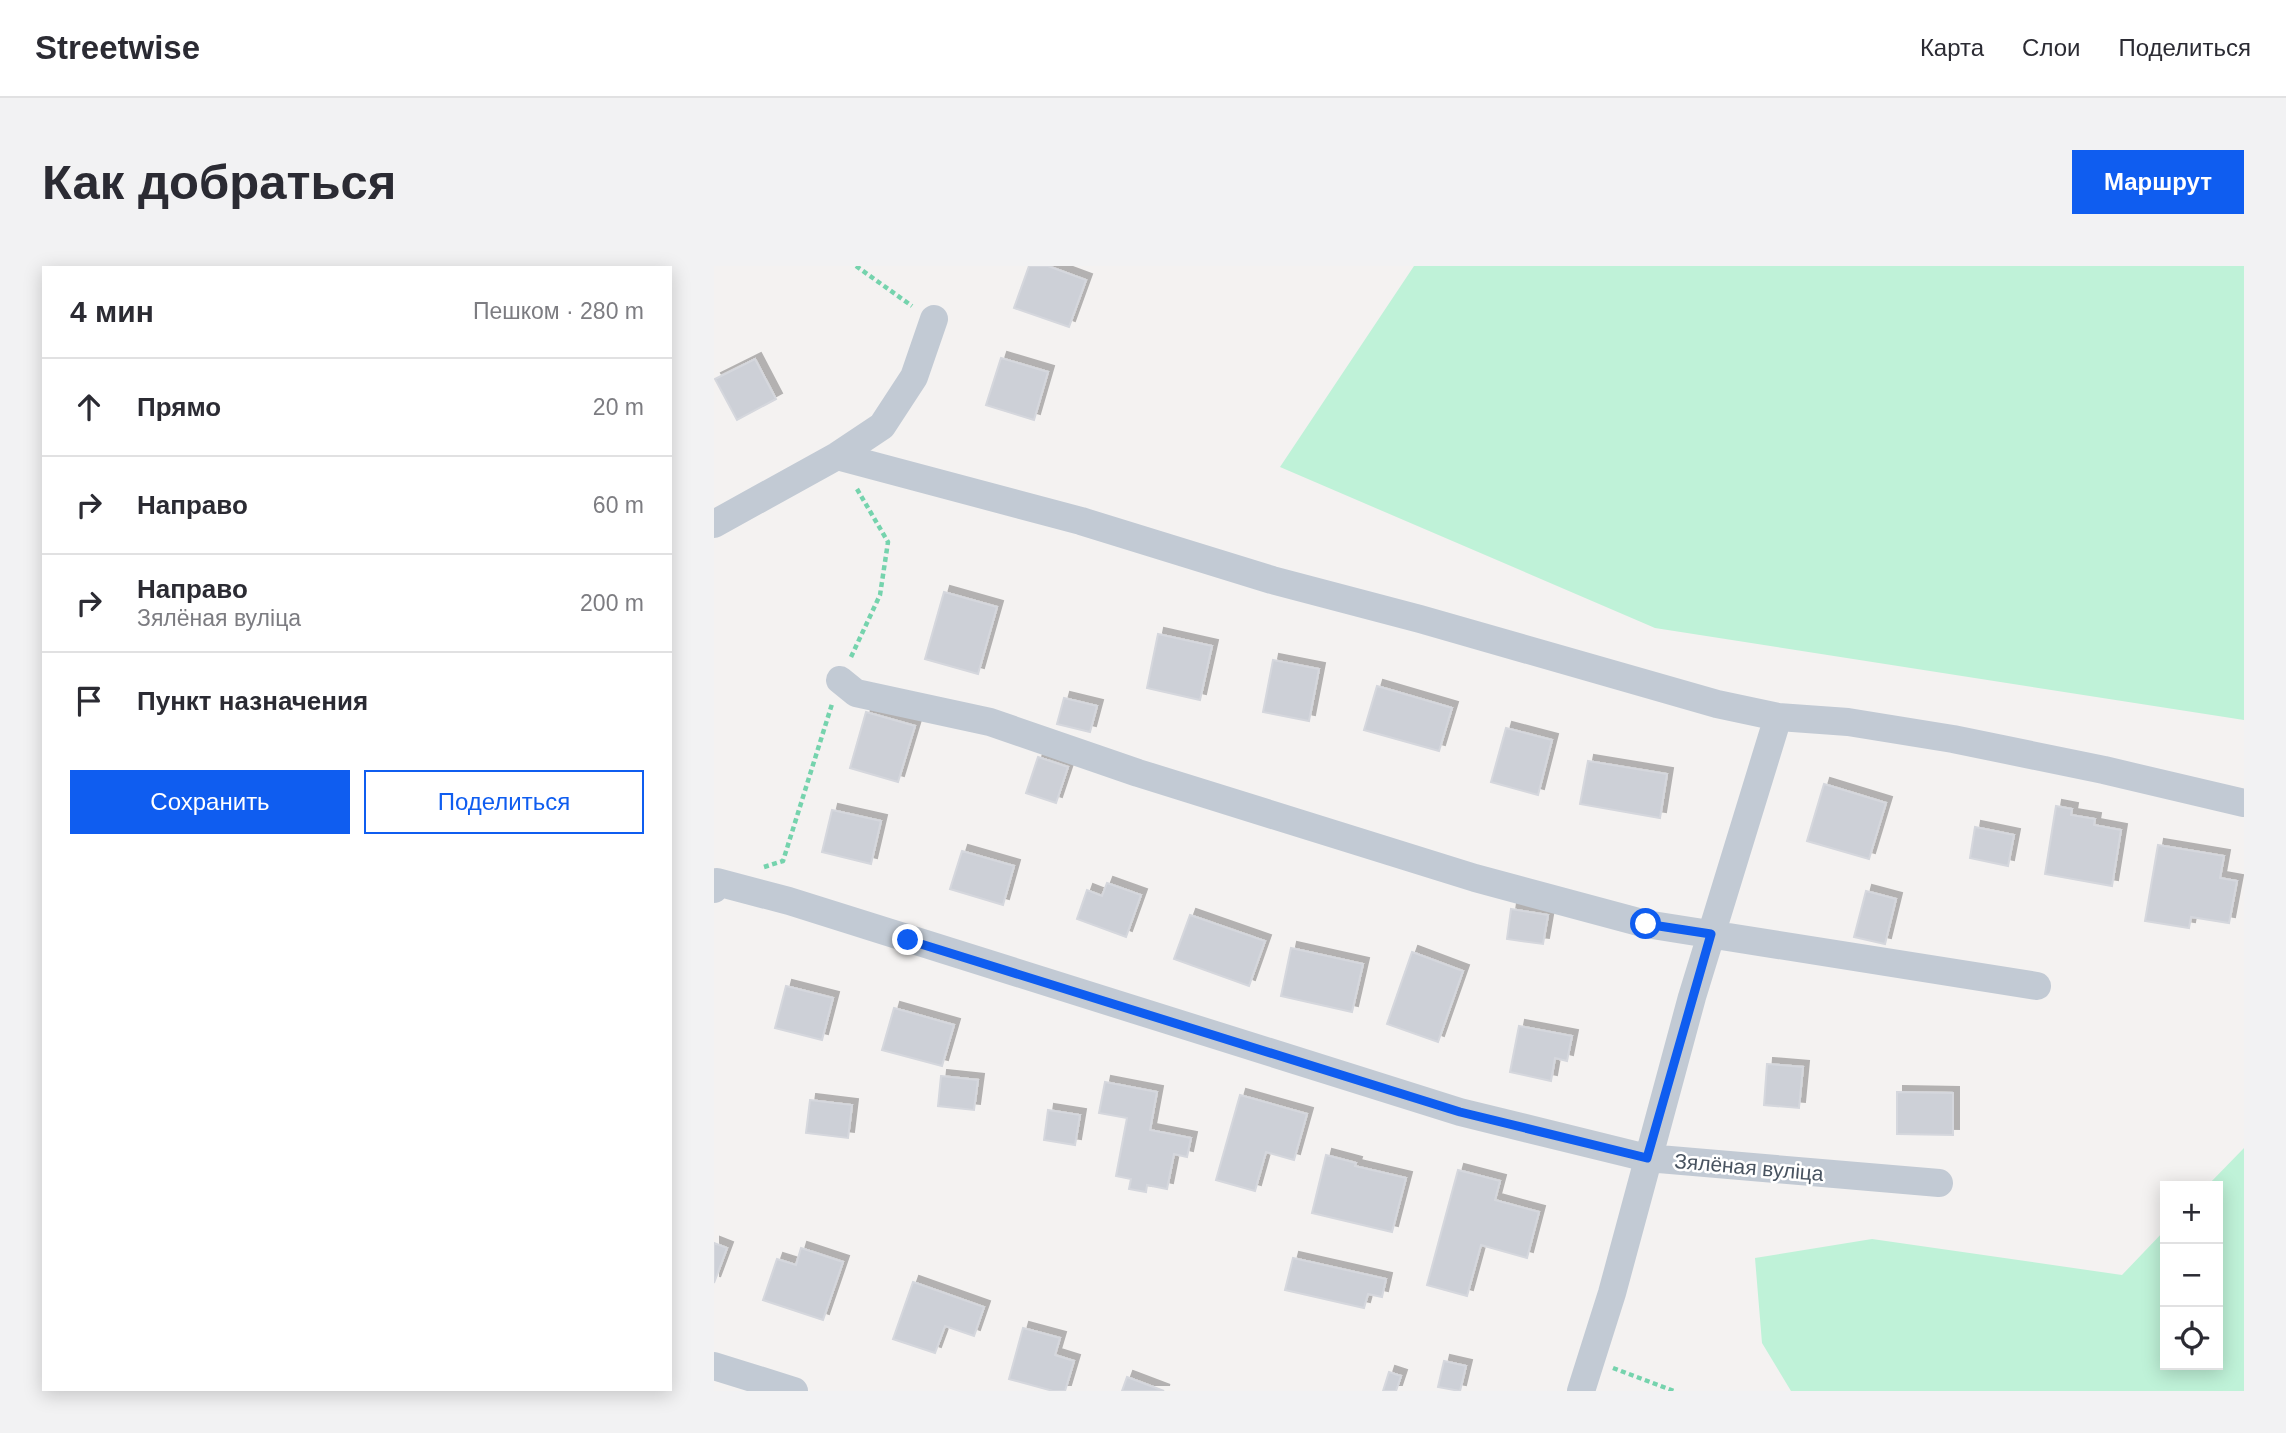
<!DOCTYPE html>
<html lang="ru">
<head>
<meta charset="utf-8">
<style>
	body { margin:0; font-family:Arial,sans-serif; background:#f2f2f3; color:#2b2b33 }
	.controls { position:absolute; right:21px; bottom:21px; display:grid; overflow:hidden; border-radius:0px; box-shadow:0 4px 18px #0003 }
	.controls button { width:63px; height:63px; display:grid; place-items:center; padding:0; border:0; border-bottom:2px solid #e1e1e2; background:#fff; color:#2b2b33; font:35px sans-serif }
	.stop { position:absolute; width:21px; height:21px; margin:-16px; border:5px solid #0f5df0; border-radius:50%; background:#fff }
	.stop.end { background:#0f5df0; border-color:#fff; box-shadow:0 2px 7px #0008 }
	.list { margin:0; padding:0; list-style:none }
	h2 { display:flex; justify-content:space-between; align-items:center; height:91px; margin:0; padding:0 28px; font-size:30px }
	h2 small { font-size:23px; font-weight:400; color:#7c7c81 }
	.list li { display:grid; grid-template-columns:46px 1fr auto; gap:21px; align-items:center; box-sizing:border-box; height:98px; padding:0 28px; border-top:2px solid #e1e1e2 }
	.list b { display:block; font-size:26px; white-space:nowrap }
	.list p { margin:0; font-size:23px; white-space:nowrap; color:#7c7c81 }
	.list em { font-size:23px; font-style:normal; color:#7c7c81 }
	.actions { display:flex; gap:14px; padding:21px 28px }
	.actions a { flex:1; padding:16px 0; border:2px solid #0f5df0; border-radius:0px; text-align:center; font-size:24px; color:#0f5df0 }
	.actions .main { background:#0f5df0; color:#fff }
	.icon { flex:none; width:38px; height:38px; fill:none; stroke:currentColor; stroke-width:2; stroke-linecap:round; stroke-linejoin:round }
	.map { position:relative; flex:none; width:1530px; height:1125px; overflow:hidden; border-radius:0px }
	header { display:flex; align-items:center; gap:42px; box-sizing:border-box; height:98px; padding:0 35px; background:#fff; border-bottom:2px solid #e1e1e2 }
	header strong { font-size:33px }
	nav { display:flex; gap:38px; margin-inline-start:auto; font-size:24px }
	.intro { display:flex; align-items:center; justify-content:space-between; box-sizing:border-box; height:168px; padding:0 42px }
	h1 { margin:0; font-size:49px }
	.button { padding:18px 32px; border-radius:0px; background:#0f5df0; color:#fff; font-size:24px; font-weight:700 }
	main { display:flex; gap:42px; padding:0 42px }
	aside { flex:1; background:#fff; border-radius:0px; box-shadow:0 4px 18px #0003 }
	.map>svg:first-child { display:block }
	.green { fill:#bff2d8 }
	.building { fill:#cdd0d7; stroke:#d5d7dd; stroke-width:2; filter:url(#shadow) }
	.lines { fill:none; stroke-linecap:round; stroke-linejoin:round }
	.path { stroke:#75d3ad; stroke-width:4.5; stroke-dasharray:5 3.5; stroke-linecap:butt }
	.minor { stroke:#c2cad4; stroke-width:28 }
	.route { stroke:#0f5df0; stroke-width:9 }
	.labels { text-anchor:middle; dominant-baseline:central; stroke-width:5; stroke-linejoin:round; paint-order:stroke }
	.street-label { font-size:21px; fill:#485360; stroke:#fff }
</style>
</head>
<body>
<header>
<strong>Streetwise</strong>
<nav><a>Карта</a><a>Слои</a><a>Поделиться</a></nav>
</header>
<div class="intro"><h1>Как добраться</h1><a class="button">Маршрут</a></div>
<main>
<aside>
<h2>4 мин<small>Пешком · 280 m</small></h2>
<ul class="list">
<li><svg class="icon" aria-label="ahead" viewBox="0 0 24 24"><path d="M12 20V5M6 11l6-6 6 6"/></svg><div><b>Прямо</b></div><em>20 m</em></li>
<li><svg class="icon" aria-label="right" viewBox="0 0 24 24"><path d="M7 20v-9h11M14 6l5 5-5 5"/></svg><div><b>Направо</b></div><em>60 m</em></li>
<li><svg class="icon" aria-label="right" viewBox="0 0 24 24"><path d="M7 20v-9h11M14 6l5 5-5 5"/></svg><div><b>Направо</b><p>Зялёная вуліца</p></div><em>200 m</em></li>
<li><svg class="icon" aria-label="arrive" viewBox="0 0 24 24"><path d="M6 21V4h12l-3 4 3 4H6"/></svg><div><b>Пункт назначения</b></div></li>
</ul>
<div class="actions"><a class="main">Сохранить</a><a>Поделиться</a></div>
</aside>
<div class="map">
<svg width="1530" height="1125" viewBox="0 0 1530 1125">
	<defs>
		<filter id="shadow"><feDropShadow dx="6" dy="-6" stdDeviation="0" flood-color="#0004"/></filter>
	</defs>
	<rect width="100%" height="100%" fill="#f4f2f1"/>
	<path class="green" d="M700,0h830v454l-589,-92 -375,-161z
		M1530,882v243h-453l-29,-48 -7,-85 117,-19 250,36 43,-45v135h53v-179h-11z"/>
	<path class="building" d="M315,0h19l38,14 -17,47 -55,-19z
		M287,92l47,14 -14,48 -48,-15z
		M41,93l21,40 -39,21 -22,-41z
		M230,326l53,15 -19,67 -53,-15z
		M444,368l54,12 -12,54 -53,-12z
		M559,394l46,9 -10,52 -46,-9z
		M663,420l75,22 -13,43 -75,-21z
		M350,432l33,8 -7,26 -33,-8z
		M152,446l49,14 -17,56 -48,-14z
		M792,462l46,12 -14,55 -47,-13z
		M324,491l30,10 -12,36 -30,-10z
		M874,495l79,13 -7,44 -80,-14z
		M1110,518l62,19 -17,56 -62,-18z
		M1342,540l16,3 -1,6 24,4 -1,6 27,5 -9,56 -67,-12z
		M118,544l49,11 -10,43 -49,-12z
		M1261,561l39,8 -6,31 -38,-8z
		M1444,579l66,11 -4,22 17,3 -8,42 -38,-6 -2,11 -44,-7z
		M248,585l52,15 -11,39 -53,-16z
		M393,617l34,12 -15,42 -49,-18 10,-29 15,6z
		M1152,625l30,8 -11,45 -31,-7z
		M797,643l37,6 -5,29 -36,-5z
		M476,649l75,26 -16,45 -75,-27z
		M577,682l72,16 -11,48 -71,-16z
		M698,686l51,19 -25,71 -51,-18z
		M72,720l47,12 -11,42 -47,-12z
		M180,742l60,17 -12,41 -60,-16z
		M805,760l53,10 -5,25 -12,-3 -4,23 -41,-9z
		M1053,798l36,3 -4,41 -35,-3z
		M227,810l37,4 -4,30 -36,-4z
		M391,816l52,10 -7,38 41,8 -4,19 -13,-3 -7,35 -20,-4 -1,7 -17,-3 2,-10 -15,-3 11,-58 -28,-5z
		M1183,826l56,1v42l-56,-1z
		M526,829l67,19 -13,46 -28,-8 -11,39 -39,-11z
		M96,834l42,5 -4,33 -42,-5z
		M334,844l32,5 -5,30 -31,-5z
		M612,889l30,8 -1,3 51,12 -14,54 -80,-19z
		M744,904l42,11 -5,19 44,12 -12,46 -46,-13 -14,51 -40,-11z
		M0,977l13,5 -13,35z
		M87,982l42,14 -20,58 -60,-20 14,-41 19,6z
		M579,992l93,21 -4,18 -14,-3 -4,14 -79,-18z
		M199,1016l71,25 -10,29 -29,-10 -10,27 -42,-14z
		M309,1062l37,10 -5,17 19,6 -9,30h-12l-44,-12z
		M730,1095l22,5 -6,25 -22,-4z
		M675,1106l12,4 -5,15h-13z
		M413,1111l37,14h-42z"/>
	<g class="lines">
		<path class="path" d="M142,0l56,40
			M137,391l29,-62 8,-53 -31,-53
			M50,601l19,-6 49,-157
			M899,1102l61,23"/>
		<path class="minor" d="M123,190l244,65 191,59 148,39 297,85 61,13 70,5 105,17 151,31 140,33
			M0,258l123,-68 45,-30 32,-49 20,-58
			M126,414l16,13 134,29 148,51 337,105 171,46 391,62
			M0,623l3,-7 72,19 671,211 187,46 292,25
			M0,1100l80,25
			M867,1125l31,-98 80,-296 86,-280"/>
	</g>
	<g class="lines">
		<path class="route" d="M194,674l552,172 187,46 64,-224 -65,-10"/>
	</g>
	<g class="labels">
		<g class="street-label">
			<text transform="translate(1035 901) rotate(5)">Зялёная вуліца</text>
		</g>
	</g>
</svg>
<div class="controls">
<button>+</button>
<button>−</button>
<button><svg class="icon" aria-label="locate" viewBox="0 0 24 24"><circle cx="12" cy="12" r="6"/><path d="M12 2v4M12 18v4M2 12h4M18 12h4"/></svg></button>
</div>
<div class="stop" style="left:932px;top:658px"></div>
<div class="stop end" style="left:194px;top:674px"></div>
</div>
</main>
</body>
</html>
